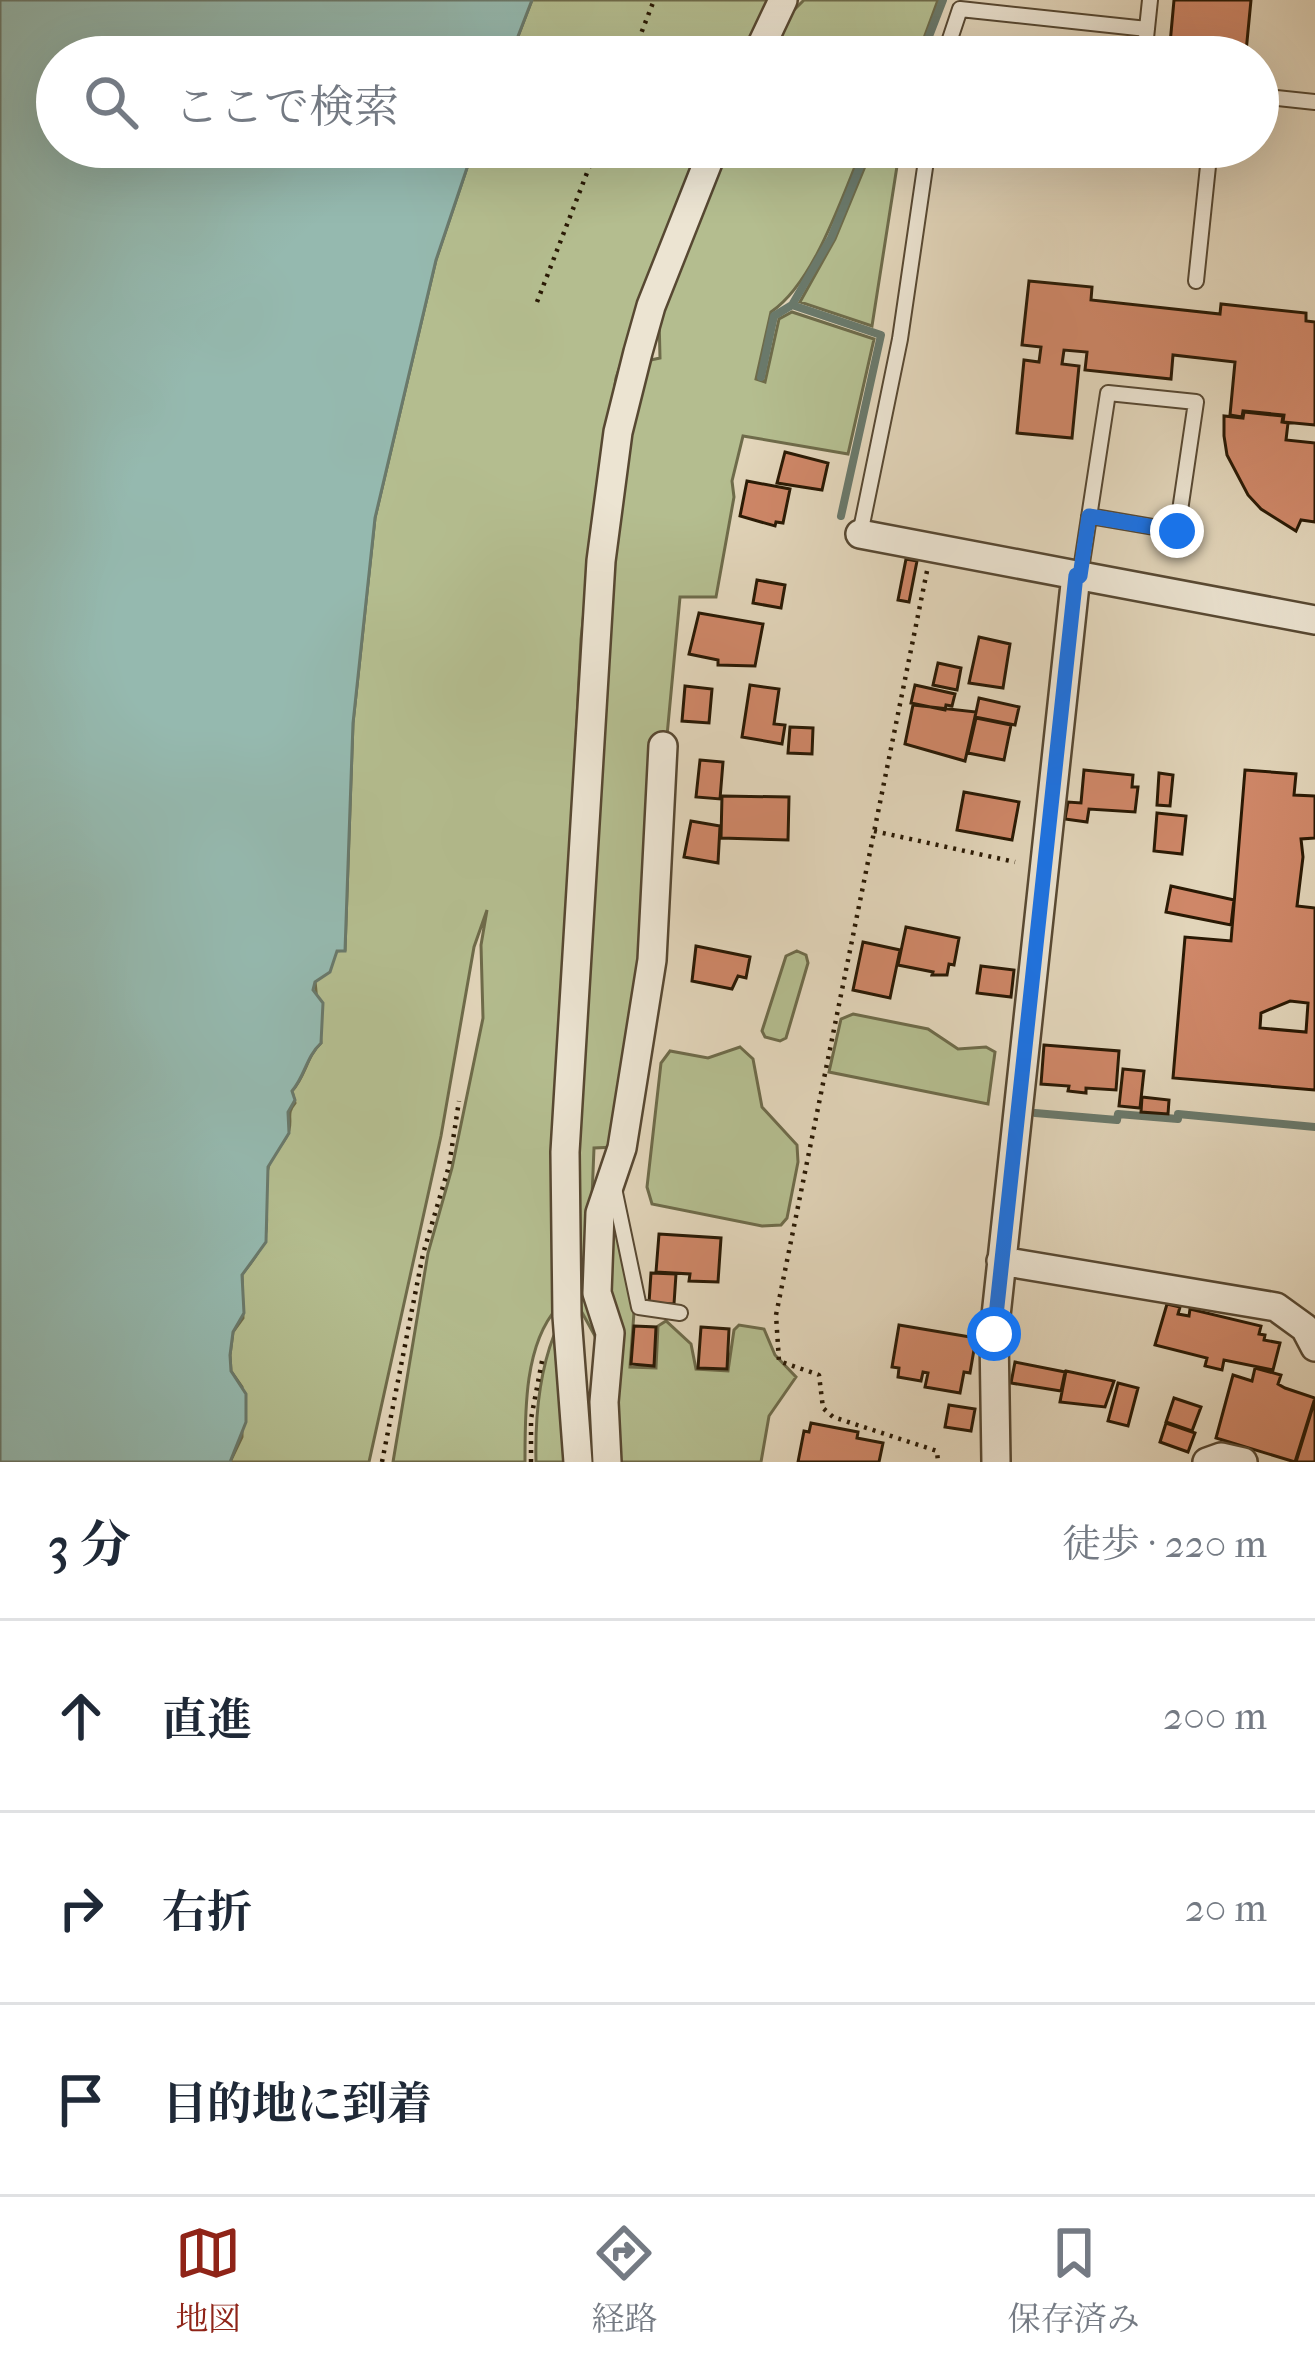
<!DOCTYPE html>
<html lang="ja">
<head>
<meta charset="utf-8">
<style>
	body { margin:0; font-family:"IM FELL French Canon","Noto Serif JP",serif; background:#f2f2f3; color:#1f2937 }
	.stop { position:absolute; width:36px; height:36px; margin:-27px; border:9px solid #1a73e8; border-radius:50%; background:#fff }
	.stop.end { background:#1a73e8; border-color:#fff; box-shadow:0 3px 12px #0008 }
	.list { margin:0; padding:0; list-style:none }
	h2 { display:flex; justify-content:space-between; align-items:center; height:156px; margin:0; padding:0 48px; font-size:51px }
	h2 small { font-size:39px; font-weight:400; color:#747a83 }
	.list li { display:grid; grid-template-columns:78px 1fr auto; gap:36px; align-items:center; box-sizing:border-box; height:192px; padding:0 48px; border-top:3px solid #e0e1e3 }
	.list b { display:block; font-size:45px; white-space:nowrap }
	.list em { font-size:39px; font-style:normal; color:#747a83 }
	.icon { flex:none; width:66px; height:66px; fill:none; stroke:currentColor; stroke-width:2; stroke-linecap:round; stroke-linejoin:round }
	.map { position:relative; flex:none; width:1315px; height:1462px; overflow:hidden }
	.search { position:absolute; background:#fff; box-shadow:0 12px 48px #0002; left:36px; right:36px; top:36px; height:132px; display:flex; align-items:center; gap:30px; box-sizing:border-box; padding:0 42px; border-radius:66px; color:#747a83; font-size:45px }
	.sheet { height:732px; background:#fff }
	nav { display:flex; justify-content:space-around; align-items:center; box-sizing:border-box; height:168px; border-top:3px solid #e0e1e3; background:#fff; font-size:33px; color:#747a83 }
	nav a { display:grid; justify-items:center; gap:6px }
	nav .on { color:#8f2418 }
	.map>svg:first-child { display:block }
	.green { fill:#b4bd8f; stroke:#6e6b4a; stroke-width:3 }
	.water { fill:#95b9af; stroke:#6a796b; stroke-width:3 }
	.lines { fill:none; stroke-linecap:round; stroke-linejoin:round }
	.stream { stroke:#6a796b; stroke-width:8 }
	.building { fill:#cf8768; stroke:#291904; stroke-width:3; fill-rule:evenodd }
	.service-casing { stroke:#574832; stroke-width:18 }
	.minor-casing { stroke:#574832; stroke-width:32 }
	.path { stroke:#291904; stroke-width:4.5; stroke-dasharray:3 6; stroke-linecap:butt }
	.service { stroke:#ece4d2; stroke-width:14 }
	.minor { stroke:#ece4d2; stroke-width:27 }
	.route { stroke:#1a73e8; stroke-width:15 }
</style>
</head>
<body>
<div class="map">
<svg width="1315" height="1462" viewBox="0 0 1315 1462">
	<rect width="100%" height="100%" fill="#e2d5ba"/>
	<filter id="stains"><feTurbulence type="fractalNoise" baseFrequency=".00167" numOctaves="4"/><feColorMatrix values="0 0 0 0 .2 0 0 0 0 .09 0 0 0 0 .02 0 0 0 .5 -.17"/></filter>
	<radialGradient id="worn" r=".72"><stop offset=".6" stop-color="#630" stop-opacity="0"/><stop offset="1" stop-color="#630" stop-opacity=".3"/></radialGradient>
	<path class="green" d="M532,0h237l-25,57h-234z
		M804,0h134l-21,57h-146l19,-43z
		M474,147h232l-59,137 -31,94 -25,168 -10,93 -26,512 2,157c-33,37 -32,106 -32,154h-132l35,-209 24,-85 31,-150 -2,-73 6,-35 -13,37 -33,189 -72,326h-139l12,-25v-50l-11,-16 -1,-16 3,-23 10,-14 -1,-44c44,-50 13,-62 27,-110 4,-13 18,-22 20,-34 3,-13 -3,-16 6,-27l-3,-12c14,-15 14,-34 29,-48l-6,-62 22,-30 8,-1 8,-227 22,-205 61,-258z
		M729,147h134c-21,49 -48,135 -92,165l-15,67 9,3 14,-63 13,-7 82,27 -26,115 -105,-18 -11,45 2,16 -18,100h-36l-34,363 -30,187 -22,1 -6,148 16,34 -1,37 -8,-31 -16,-29v-177l25,-493 24,-193 18,-83 14,-3 -1,-42z
		M873,147h27l-28,179 -72,-24 35,-63z
		M797,951l9,4 2,8 -22,75 -6,3 -15,-4 -3,-6 24,-75z
		M853,1014l75,15 30,20 28,-2 9,5 -7,52 -159,-32 12,-53z
		M740,1047l13,12 9,48 35,38 1,17 -11,56 -6,7 -19,1 -110,-22 -5,-17 14,-124 9,-12 38,7z
		M614,1212l20,100 -4,55 26,1 2,-42 8,-5 25,23 5,25 32,2 6,-41 5,-5 25,4 11,26 21,22 -27,39 -8,46h-147l-4,-244z
		M554,1335l12,127h-30c-1,-42 3,-88 18,-127z"/>
	<path class="water" d="M0,0h532l-22,57h-453v90h417l-38,113 -61,258 -22,205 -8,228h-8l-7,21 -15,10 -2,8 10,13 -2,40c-15,14 -16,33 -29,48l3,9 -7,12 1,21 -21,34 -2,75 -24,33 2,38 -11,19 -3,23 1,16 15,23v28l-16,40h-230z"/>
	<g class="lines">
		<path class="stream" d="M921,57l22,-57
			M792,305l39,-67 37,-91
			M761,377l13,-61 18,-11 89,30 -40,181
			M1035,1113l82,7 1,-6 60,5v-5l137,13"/>
	</g>
	<path class="building" d="M1174,0h77l-5,52 -76,-8z
		M1029,281l63,6 -1,13 129,14 1,-10 85,9v8l9,1v103l-32,-3 1,-7 -41,-4 -1,6 -12,-2 5,-53 -62,-7 -2,24 -86,-9 2,-18 -23,-2 -2,14 17,2 -7,72 -55,-5 7,-73 15,2 2,-15 -19,-2z
		M1244,412l39,4 -1,6 6,1 -2,17 29,3v79l-14,-2 -5,11 -35,-22 -13,-14 -21,-40 -3,-19v-20l19,2z
		M785,452l43,11 -6,27 -45,-7z
		M747,481l43,8 -7,34 -7,-1 -1,4 -35,-10z
		M906,559l11,2 -8,41 -11,-2z
		M757,580l28,5 -4,23 -28,-5z
		M699,613l64,11 -8,42 -37,-1v-5l-29,-6z
		M979,637l31,7 -7,44 -34,-5z
		M938,663l23,5 -4,22 -24,-5z
		M750,685l29,4 -5,35 11,1 -3,19 -40,-7z
		M915,685l40,9 -3,12 -6,-1 -1,5 -34,-7z
		M685,686l27,3 -3,34 -27,-2z
		M979,698l40,9 -4,18 -40,-8z
		M913,705l63,7 -11,49 -60,-17z
		M976,718l35,7 -7,35 -36,-7z
		M790,727l23,1 -1,26 -24,-1z
		M700,760l23,2 -3,37 -24,-2z
		M1084,770l49,5 -1,12h6l-3,25 -46,-3 -2,13 -22,-3 3,-17 13,1z
		M1245,770l51,4 -2,21 21,1v42l-14,1 2,18 -6,49 18,2v182l-142,-12 12,-141 46,4zM1290,1001l18,2 -2,29 -46,-4 1,-15z
		M1159,773l14,2 -3,31 -13,-1z
		M964,792l55,10 -7,38 -55,-10z
		M722,796l67,1 -1,43 -67,-2z
		M1157,813l29,3 -4,38 -28,-3z
		M691,821l29,5 -2,37 -34,-6z
		M1171,886l63,14 -3,25 -65,-13z
		M906,927l53,11 -5,27 -5,-1 -2,11h-15l1,-3 -35,-7z
		M863,942l37,8 -10,48 -37,-8z
		M696,946l54,11 -4,21 -8,-2 -6,13 -40,-8z
		M981,966l33,4 -3,27 -34,-4z
		M1044,1045l75,6 -3,39 -30,-2v5l-18,-2 1,-5 -28,-2z
		M1123,1069l21,2 -4,37 -21,-2z
		M1142,1097l27,3 -1,14 -27,-2z
		M659,1234l62,4 -3,44 -29,-1 1,-7 -34,-2z
		M651,1273l25,1 -2,30 -25,-1z
		M1167,1304l13,3 -2,7 11,2 1,-7 71,17 -2,8 6,1 -1,5 16,3 -7,27 -49,-10 -2,10 -17,-4 2,-8 -52,-13z
		M899,1325l77,13 -6,35 -6,-1 -4,21 -35,-6 3,-14 -5,-1 -2,9 -23,-4 1,-9 -7,-1z
		M634,1326l22,1 -2,39 -23,-2z
		M701,1327l28,2 -2,40 -29,-1z
		M1015,1362l50,10 -4,19 -50,-8z
		M1255,1368l26,7 -3,9 7,4 30,10 -20,64 -79,-24 17,-63 19,6z
		M1066,1371l48,10 -9,26 -45,-5z
		M1118,1383l20,5 -10,38 -20,-5z
		M1174,1398l27,9 -9,24 -26,-9z
		M1315,1400v62h-19z
		M949,1405l26,4 -4,22 -26,-4z
		M811,1423l47,9 -1,6 26,5 -4,19h-81l6,-31 5,1z
		M1166,1423l29,10 -7,19 -28,-10z"/>
	<g class="lines">
		<defs>
			<path id="service" d="M944,57l16,-48 187,20
				M1144,57l6,-57
				M1258,96l57,6
				M1196,281l14,-134
				M860,534l40,-195 28,-192
				M1080,576l28,-183 88,9 -19,129 -88,-15
				M614,1188l25,119 41,6"/>
			<path id="minor" d="M756,57l27,-57
				M860,534l216,41
				M1001,1261l275,46 29,21 10,19
				M578,1462l-11,-146 -2,-164 36,-591 17,-129 20,-80 13,-46 63,-159
				M607,1462l-3,-60 6,-69 -13,-40 3,-80 22,-65 30,-188 11,-214
				M996,1462l-2,-128 82,-759 239,45
				M1207,1462l14,-5 22,5"/>
		</defs>
		<use href="#service" class="service-casing"/>
		<use href="#minor" class="minor-casing"/>
		<path class="path" d="M632,57l22,-57
			M537,302l60,-155
			M927,571l-151,744 3,46 40,14 4,33 10,9 104,34 1,11
			M874,831l141,31
			M382,1462l41,-208 26,-88 10,-65
			M531,1462v-43l11,-58"/>
		<use href="#service" class="service"/>
		<use href="#minor" class="minor"/>
	</g>
	<g class="lines">
		<path class="route" d="M994,1334l82,-759 4,1 9,-60 88,15"/>
	</g>
	<rect width="100%" height="100%" filter="url(#stains)"/>
	<rect width="100%" height="100%" fill="url(#worn)"/>
</svg>
<div class="stop" style="left:994px;top:1334px"></div>
<div class="stop end" style="left:1177px;top:531px"></div>
<div class="search"><svg class="icon" aria-label="search" viewBox="0 0 24 24"><circle cx="10" cy="10" r="6"/><path d="M15 15l6 6"/></svg>ここで検索</div>
</div>
<section class="sheet">
<h2>3 分<small>徒歩 · 220 m</small></h2>
<ul class="list">
<li><svg class="icon" aria-label="ahead" viewBox="0 0 24 24"><path d="M12 20V5M6 11l6-6 6 6"/></svg><div><b>直進</b></div><em>200 m</em></li>
<li><svg class="icon" aria-label="right" viewBox="0 0 24 24"><path d="M7 20v-9h11M14 6l5 5-5 5"/></svg><div><b>右折</b></div><em>20 m</em></li>
<li><svg class="icon" aria-label="arrive" viewBox="0 0 24 24"><path d="M6 21V4h12l-3 4 3 4H6"/></svg><div><b>目的地に到着</b></div></li>
</ul>
</section>
<nav>
<a class="on"><svg class="icon" aria-label="map" viewBox="0 0 24 24"><path d="M3 6l6-2 6 2 6-2v14l-6 2-6-2-6 2zM9 4v14M15 6v14"/></svg>地図</a>
<a><svg class="icon" aria-label="directions" viewBox="0 0 24 24"><path d="M12 3l9 9-9 9-9-9zM9 14v-3h6M13 9l2 2-2 2"/></svg>経路</a>
<a><svg class="icon" aria-label="saved" viewBox="0 0 24 24"><path d="M7 4h10v16l-5-4-5 4z"/></svg>保存済み</a>
</nav>
</body>
</html>
